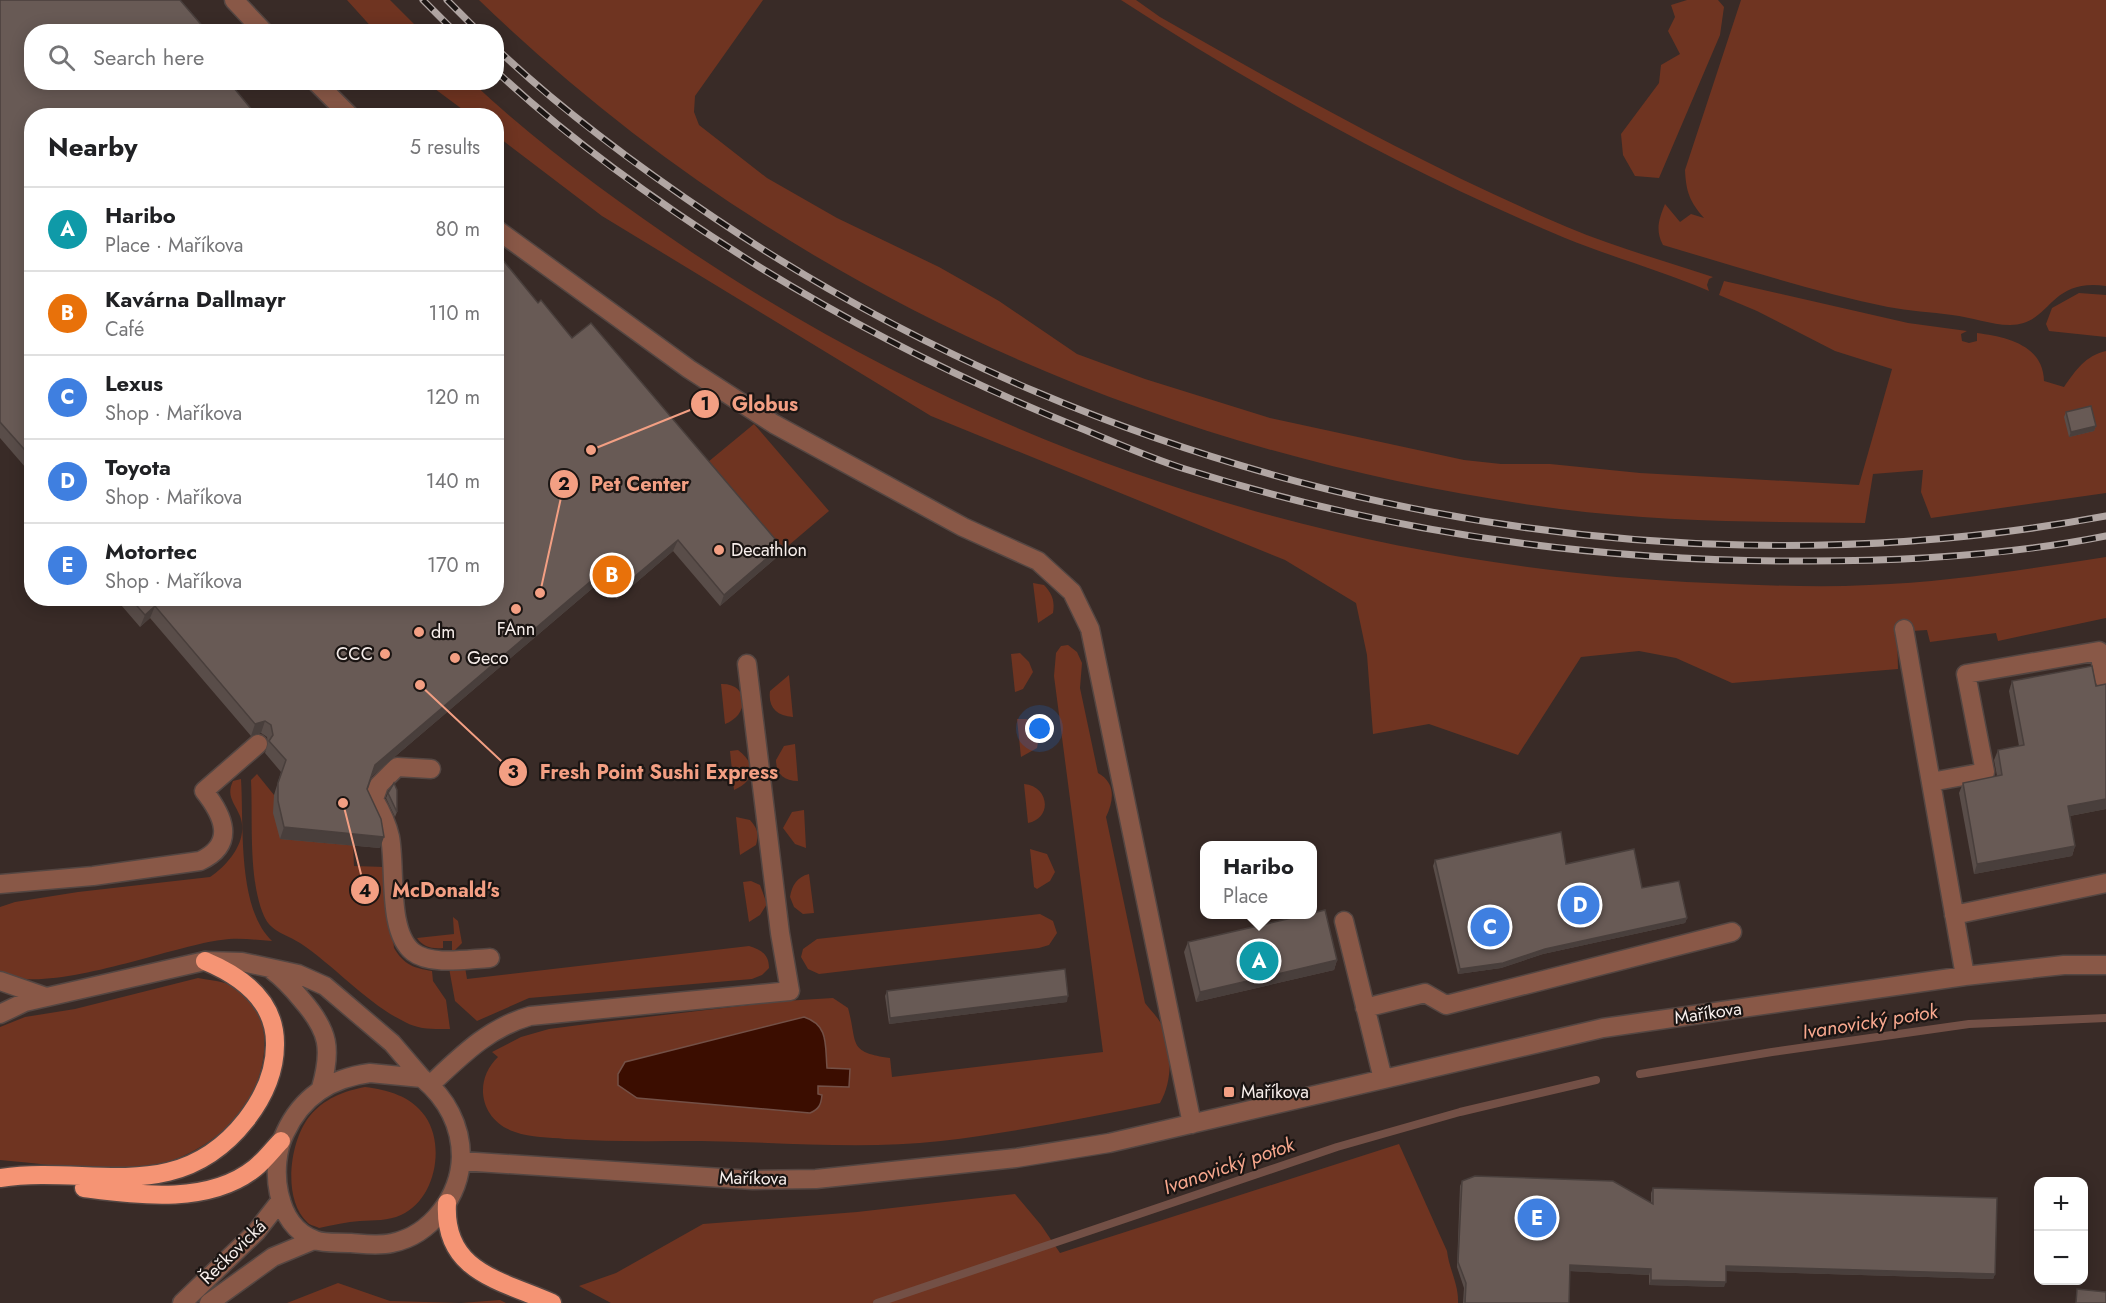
<!DOCTYPE html>
<html lang="en">
<head>
<meta charset="utf-8">
<style>
	body { margin:0; font-family:Jost,sans-serif; background:#f2f2f2; color:#202124 }
	.controls { position:absolute; right:18px; bottom:18px; display:grid; overflow:hidden; border-radius:12px; box-shadow:0 3px 15px #0003 }
	.controls button { width:54px; height:54px; display:grid; place-items:center; padding:0; border:0; border-bottom:2px solid #e0e0e0; background:#fff; color:#202124; font:30px sans-serif }
	.you { position:absolute; left:1040px; top:729px; width:21px; height:21px; margin:-15px; border:4px solid #fff; border-radius:50%; background:#1a73e8; box-shadow:0 0 0 9px #1a73e833 }
	.badge { display:grid; place-items:center; width:39px; height:39px; border-radius:50%; background:#7f5a4f; color:#fff; font-size:20px; font-weight:700 }
	.pin { position:absolute; translate:-50% -50%; border:3px solid #fff; box-shadow:0 2px 6px #0006 }
	.popup { position:absolute; left:1200px; top:841px; width:117px; height:78px; box-sizing:border-box; display:grid; place-content:center; border-radius:12px; background:#fff; filter:drop-shadow(0 2px 4px #0005); font-size:20px; white-space:nowrap; color:#757577 }
	.popup b { font-size:22px; color:#202124 }
	.popup::after { content:''; position:absolute; left:50%; top:100%; margin-left:-12px; border:12px solid transparent; border-top-color:#fff }
	.list { margin:0; padding:0; list-style:none }
	h2 { display:flex; justify-content:space-between; align-items:center; height:78px; margin:0; padding:0 24px; font-size:26px }
	h2 small { font-size:20px; font-weight:400; color:#757577 }
	.list li { display:grid; grid-template-columns:39px 1fr auto; gap:18px; align-items:center; box-sizing:border-box; height:84px; padding:0 24px; border-top:2px solid #e0e0e0 }
	.list b { display:block; font-size:22px; white-space:nowrap }
	.list p { margin:0; font-size:20px; white-space:nowrap; color:#757577 }
	.list em { font-size:20px; font-style:normal; color:#757577 }
	.icon { flex:none; width:33px; height:33px; fill:none; stroke:currentColor; stroke-width:2; stroke-linecap:round; stroke-linejoin:round }
	.map { position:relative; flex:none; width:2106px; height:1303px; overflow:hidden }
	.search { position:absolute; background:#fff; box-shadow:0 3px 15px #0003; left:24px; top:24px; width:480px; height:66px; display:flex; align-items:center; gap:15px; box-sizing:border-box; padding:0 21px; border-radius:24px; color:#757577; font-size:22px }
	.panel { position:absolute; background:#fff; box-shadow:0 3px 15px #0003; left:24px; top:108px; width:480px; height:498px; border-radius:24px }
	.map>svg:first-child { display:block }
	.green { fill:#6f3421 }
	.water { fill:#3b0d00; stroke:#735046; stroke-width:1.5 }
	.lines { fill:none; stroke-linecap:round; stroke-linejoin:round }
	.stream { stroke:#735046; stroke-width:8 }
	.minor-casing { stroke:#544642; stroke-width:21 }
	.highway-casing { stroke:#544642; stroke-width:21 }
	.minor { stroke:#895847; stroke-width:18 }
	.highway { stroke:#f59474; stroke-width:18 }
	.rail-casing { stroke:#b1a6a3; stroke-width:7 }
	.rail { stroke:#1b1513; stroke-width:4.5; stroke-dasharray:14; stroke-linecap:butt }
	.wall { fill:#594d49 }
	.shaded-wall { fill:#493f3c }
	.building { fill:#685a55; stroke:#493f3c; stroke-width:1.5 }
	.poi-dot { fill:#f39f83; stroke:#1b1513; stroke-width:2 }
	.labels { text-anchor:middle; dominant-baseline:central; stroke-width:4.5; stroke-linejoin:round; paint-order:stroke }
	.poi-label { font-size:18px; fill:#f7eeeb; stroke:#1b1513; text-anchor:start }
	.street-label { font-size:18px; fill:#f7eeeb; stroke:#1b1513 }
	.water-label { font-size:20px; font-style:italic; fill:#f8a88e; stroke:#1b1513 }
	.leader { fill:none; stroke:#f39f83; stroke-width:2 }
	.callout-dot { fill:#f39f83; stroke:#1b1513; stroke-width:2 }
	.mark-label { font-size:18px; text-anchor:middle; font-weight:bold; fill:#111 }
	.callout-label { font-size:20px; text-anchor:middle; font-weight:bold; fill:#f39f83; stroke:#1b1513; stroke-width:4.5; stroke-linejoin:round; paint-order:stroke }
</style>
</head>
<body>
<div class="map">
<svg width="2106" height="1303" viewBox="0 0 2106 1303">
	<rect width="100%" height="100%" fill="#392b27"/>
	<path class="green" d="M347,0h43l31,31h-46z
		M479,0h284l-68,96 -1,16 5,13 68,53 70,40 102,49 60,34 78,53 68,25 125,39 194,42 37,4h49l90,9 219,12 33,-116 -57,-18 -78,-40 -38,-16 5,-14 184,42 59,8 -6,3 1,7 7,2 8,-2v-8c30,4 66,12 67,48l20,6c12,-17 21,-31 42,-36v142l-175,25 -10,-26 2,-22 -50,4 -8,49c-101,-1 -204,-1 -305,-14 -405,-53 -787,-224 -1081,-509z
		M1121,0h15l24,17c133,76 266,150 407,210 47,20 98,34 146,50l-4,2 -2,6 2,6c-47,-20 -97,-34 -144,-53 -155,-65 -304,-147 -444,-238z
		M1687,0h31l6,7 -4,28 -61,143 -24,-2 -12,-21 -2,-21 38,-51 2,-18 19,-11 -12,-23 7,-14 -4,-12z
		M1741,0h365v286c-59,-8 -54,39 -96,39 -19,0 -39,-8 -58,-10 -21,-3 -43,-4 -64,-8 -76,-16 -151,-40 -225,-62 -8,-15 -4,-26 2,-41l15,18 11,-8 13,4c-14,-16 -18,-26 -19,-48z
		M427,83h46c66,62 142,117 217,168 304,204 654,316 1020,332 53,2 106,5 159,2 80,-3 158,-16 237,-28v61l-108,23 -2,-8 -66,9 -3,-12 -30,2 1,37 -166,14 -56,-25 -37,-7 -58,6 -63,98 -89,-31 -56,10 -6,-79 -11,-52 -71,-43 -354,-144 -329,-200 -105,-80 -1,-20 -26,-1z
		M2079,293l27,2v42l-57,-6 -3,-7 6,-16z
		M754,424l75,87 -47,40 -74,-89z
		M1033,583l11,2c8,9 11,15 9,28l-15,10z
		M1068,645l9,7 5,11 -2,25 18,85c18,10 16,27 8,44l39,186c5,7 14,15 17,23 10,24 11,55 -2,77 -73,15 -145,29 -219,38 -80,9 -160,1 -240,0 -46,0 -91,1 -136,-2 -16,-2 -34,-1 -50,-7 -34,-11 -43,-50 -17,-75l-6,-5 29,-15 28,-8 46,-6 189,-22 49,-3 15,10c10,36 -1,44 42,50l2,19 211,-25 -49,-376 2,-23 5,-7z
		M1020,653l9,9 4,10 -10,17 -8,3 -4,-38z
		M789,675l4,42c-17,-1 -25,-10 -23,-26z
		M721,684c28,-1 29,31 4,40z
		M1017,719h10c9,9 13,16 10,29l-16,9z
		M795,744l3,37c-14,0 -22,-7 -22,-21l8,-14z
		M738,750c19,14 17,31 -4,40l-4,-39z
		M257,774l17,21 79,50 1,21 31,1 9,81c10,17 20,20 38,23l1,10 13,19 4,29c-17,0 -30,1 -45,-7 -39,-19 -69,-55 -105,-79 -14,-9 -29,-11 -36,-27 -16,-37 -11,-95 -13,-136z
		M241,779c3,47 -4,129 31,162 -17,-1 -34,-4 -51,-1 -50,6 -179,58 -221,32v-65l15,-5 63,-10 132,-15c19,-13 39,-37 30,-61 -6,-14 -14,-20 -7,-35z
		M1024,784c25,2 29,34 4,39z
		M804,810l2,38 -11,-4 -12,-16 9,-16z
		M736,817l14,3c8,9 9,14 6,25l-16,10z
		M1030,849l17,5 8,18 -5,9 -13,8 -3,-2z
		M809,874l5,39 -11,1 -9,-7 -4,-10c2,-12 7,-20 19,-23z
		M751,881l9,4 7,19 -7,11 -11,7 -6,-40z
		M1040,914l13,7 4,12 -8,12 -10,3 -220,26 -11,-5 -7,-12 2,-8 14,-10z
		M453,917l5,4 4,22 -10,10v-12h-9v7c-11,1 -20,-1 -26,-10l37,-4z
		M749,946c12,4 20,8 20,22l-7,7 -10,4 -223,19 -52,23 -22,-20 -6,-33 16,-1 2,12z
		M198,978c11,2 26,3 36,9 46,25 33,92 6,126 -18,23 -48,42 -76,50 -49,14 -113,1 -164,-3v-133l25,-10 50,-8z
		M365,1087c23,3 46,9 60,29 21,30 10,84 -24,99 -13,6 -27,5 -41,6 -13,1 -27,4 -41,7 -3,-2 -10,-3 -12,-6 -25,-23 -17,-81 2,-105 14,-18 35,-26 56,-30z
		M1399,1144l48,107c2,18 12,34 11,52h-847l-32,-17 37,-13 87,-49 154,-12 158,-18 26,31 19,28z
		M338,1283l52,18 71,2 39,-3 6,3h-219z"/>
	<path class="water" d="M804,1017c25,8 21,28 23,51l23,1 -1,18 -31,-1v8l4,1c-1,10 -3,14 -12,18l-173,-15 -19,-13v-11l7,-12z"/>
	<g class="lines">
		<path class="stream" d="M1640,1074l132,-22 197,-28 137,-6
			M877,1303l460,-156 123,-35 136,-32"/>
		<defs>
			<path id="minor" d="M234,0l30,32
				M316,82l34,34
				M496,229l193,140 85,55 189,103 75,34 34,31 18,37 102,495
				M1904,629l61,347
				M431,769l-34,-2 -18,18 -5,14c7,12 13,24 16,38 6,31 -3,95 23,115 18,14 55,7 77,6
				M1931,782l54,-10 -19,-98 133,-23 5,28 2,-1
				M0,884l93,-8 107,-15c37,-17 23,-46 4,-70l54,-47
				M1954,915l152,-32
				M1344,921l39,158
				M272,970c12,9 21,19 30,30 27,31 30,49 19,88
				M0,981l46,16
				M1365,1008l60,-15 21,12 286,-73
				M0,1014l25,-12 180,-41 37,1 56,12 27,12 67,57 30,35
				M370,1073l52,5c24,20 39,47 39,79 -1,39 -30,78 -69,86 -13,3 -28,1 -41,0 -11,-1 -26,1 -36,-3 -40,-14 -46,-75 -30,-107 17,-37 46,-55 85,-60z
				M430,1085c31,-29 58,-57 100,-69l260,-25 -10,-58 -33,-269
				M461,1161l292,19 63,-1 200,-21 93,-15 494,-115 362,-52 99,-11h42
				M182,1303l74,-71 25,-32
				M209,1303l64,-46 41,-17"/>
			<path id="highway" d="M0,1178c90,-14 177,30 246,-58 17,-22 29,-46 29,-75 1,-44 -34,-69 -70,-84
				M84,1188c55,7 125,17 171,-20 10,-8 18,-19 26,-27
				M447,1203c-4,69 53,77 105,100"/>
		</defs>
		<use href="#minor" class="minor-casing"/>
		<use href="#highway" class="highway-casing"/>
		<use href="#minor" class="minor"/>
		<use href="#highway" class="highway"/>
		<defs>
			<path id="rail" d="M423,0l32,32
				M447,0l32,32
				M496,48c67,64 144,120 220,171 403,270 912,386 1390,297
				M496,71c80,75 172,139 265,197 103,63 207,115 319,160 34,14 70,30 105,41 194,61 397,91 600,92 107,1 216,-4 321,-25"/>
		</defs>
		<use href="#rail" class="rail-casing"/>
		<use href="#rail" class="rail"/>
	</g>
	<path class="wall" d="M0,0l205,29 -2,3h-171v443l-32,-37z
		M538,303l243,243 -5,12 -56,48 -47,-55 -56,48 -16,-18 -230,196 -4,12 13,59 -100,-9 -7,-26 1,-18 7,-23 -16,-19 3,-9 -1,-7 -6,-4 -10,3 -101,-118 -10,9 -25,-29h381z
		M2066,412l30,14 -2,5 -25,6 -5,-20z
		M2012,681l84,5 10,-2v125l-36,7 5,30 -3,10 -98,18 -15,-81 4,-10 34,-7 -3,-16 4,-10 21,-4 -10,-55z
		M388,793l9,19 -2,5 -9,-19z
		M1435,860l131,4 76,24 45,30 -2,5 -142,31 -42,14 -43,6 -25,-108z
		M1188,942l149,18 -3,10 -138,32 -12,-50z
		M887,991l180,11 -178,22 -4,-28z
		M1462,1181l189,22v-10l2,-5 342,86 -2,5 -267,-8 -2,16 -75,-2v-10l-79,-4 -1,32h-106l1,-15 -7,-21 3,-81z"/>
	<path class="shaded-wall" d="M2096,426l-2,5 -25,6 2,-5z
		M678,540l-5,11 -56,48 4,-11z
		M781,546l-5,12 -56,48 4,-11z
		M605,569l-4,12 -230,196 4,-12z
		M155,606l-5,12 -10,9 5,-12z
		M265,721l-4,12 -10,3 4,-12z
		M2106,799v10l-42,8 4,-11z
		M284,827l100,10 -4,11 -100,-9z
		M2075,846l-3,10 -98,18 3,-10z
		M1687,918l-2,5 -142,31 -42,14 -43,6 2,-5 85,-20z
		M1337,960l-3,10 -138,32 4,-10z
		M1068,996l-1,6 -178,22 1,-6z
		M1570,1265l81,4 -2,6 -81,-4z
		M1726,1266l269,8 -2,5 -269,-8z
		M1651,1280l75,2 -2,5 -75,-2z"/>
	<path class="building" d="M0,0h180l25,29 -4,3h-169v50h197l28,34h-225v342l-32,-36z
		M498,254l40,49 3,-3 31,38 19,-15 190,223 -57,49 -46,-55 -57,48 -16,-19 -230,196 -8,24 14,30 3,18 -100,-10 -6,-26v-18l8,-23 -17,-19 4,-6 -2,-10 -6,-4 -10,3 -100,-118 -10,9 -15,-17h366v-343z
		M2091,406l5,20 -25,6 -5,-20z
		M2092,666l4,20 10,-2v115l-38,7 7,40 -98,18 -14,-81 39,-8 -4,-25 26,-5 -12,-64z
		M394,783l3,7v22l-9,-19z
		M1561,832l5,32 68,-15 8,39 37,-7 8,37 -142,31 -42,14 -43,6 -25,-109z
		M1325,910l12,50 -137,32 -12,-50 117,-27h8v-2z
		M1065,969l3,27 -178,22 -3,-27z
		M1475,1176l138,5 40,23v-16l344,10 -2,76 -269,-8v16l-75,-2v-11l-81,-4 -1,38h-104l1,-20 -8,-21 4,-81z
		M2077,1289l29,3v11h-30z"/>
	<g class="poi-dot">
		<circle cx="719" cy="550" r="6"/>
		<circle cx="516" cy="609" r="6"/>
		<circle cx="419" cy="632" r="6"/>
		<circle cx="385" cy="654" r="6"/>
		<circle cx="455" cy="658" r="6"/>
		<rect x="1223" y="1086" width="12" height="12" rx="3"/>
	</g>
	<g class="labels">
		<g class="poi-label">
			<text x="731" y="550">Decathlon</text>
			<text x="516" y="629" text-anchor="middle">FAnn</text>
			<text x="431" y="632">dm</text>
			<text x="373" y="654" text-anchor="end">CCC</text>
			<text x="467" y="658">Geco</text>
			<text x="1241" y="1092">Maříkova</text>
		</g>
		<g class="street-label">
			<text transform="translate(1708 1013) rotate(-8)">Maříkova</text>
			<text transform="translate(753 1178) rotate(1)">Maříkova</text>
			<text transform="translate(233 1252) rotate(-44)">Řečkovická</text>
		</g>
		<g class="water-label">
			<text transform="translate(1870 1022) rotate(-9)">Ivanovický potok</text>
			<text transform="translate(1229 1166) rotate(-19)">Ivanovický potok</text>
		</g>
	</g>
	<path class="leader" d="M591 450L705 404M540 593L564 484M420 685L513 772M343 803L365 890"/>
	<g class="callout-dot">
		<circle cx="591" cy="450" r="6"/>
		<circle cx="540" cy="593" r="6"/>
		<circle cx="420" cy="685" r="6"/>
		<circle cx="343" cy="803" r="6"/>
		<circle cx="705" cy="404" r="15"/>
		<circle cx="564" cy="484" r="15"/>
		<circle cx="513" cy="772" r="15"/>
		<circle cx="365" cy="890" r="15"/>
	</g>
	<g class="mark-label">
		<text x="705" y="410">1</text>
		<text x="564" y="490">2</text>
		<text x="513" y="778">3</text>
		<text x="365" y="897">4</text>
	</g>
	<g class="callout-label">
		<text x="765" y="411">Globus</text>
		<text x="640" y="491">Pet Center</text>
		<text x="659" y="779">Fresh Point Sushi Express</text>
		<text x="446" y="897">McDonald's</text>
	</g>
</svg>
<div class="controls">
<button>+</button>
<button>−</button>
</div>
<div class="you"></div>
<div class="pin badge" style="left:1259px;top:961px;background:#0f9aa8">A</div>
<div class="popup"><b>Haribo</b>Place</div>
<div class="pin badge" style="left:612px;top:575px;background:#e8710a">B</div>
<div class="pin badge" style="left:1490px;top:927px;background:#3f7fe0">C</div>
<div class="pin badge" style="left:1580px;top:905px;background:#3f7fe0">D</div>
<div class="pin badge" style="left:1537px;top:1218px;background:#3f7fe0">E</div>
<div class="search"><svg class="icon" aria-label="search" viewBox="0 0 24 24"><circle cx="10" cy="10" r="6"/><path d="M15 15l6 6"/></svg>Search here</div>
<section class="panel">
<h2>Nearby<small>5 results</small></h2>
<ul class="list">
<li><span class="badge" style="background:#0f9aa8">A</span><div><b>Haribo</b><p>Place · Maříkova</p></div><em>80 m</em></li>
<li><span class="badge" style="background:#e8710a">B</span><div><b>Kavárna Dallmayr</b><p>Café</p></div><em>110 m</em></li>
<li><span class="badge" style="background:#3f7fe0">C</span><div><b>Lexus</b><p>Shop · Maříkova</p></div><em>120 m</em></li>
<li><span class="badge" style="background:#3f7fe0">D</span><div><b>Toyota</b><p>Shop · Maříkova</p></div><em>140 m</em></li>
<li><span class="badge" style="background:#3f7fe0">E</span><div><b>Motortec</b><p>Shop · Maříkova</p></div><em>170 m</em></li>
</ul>
</section>
</div>
</body>
</html>
